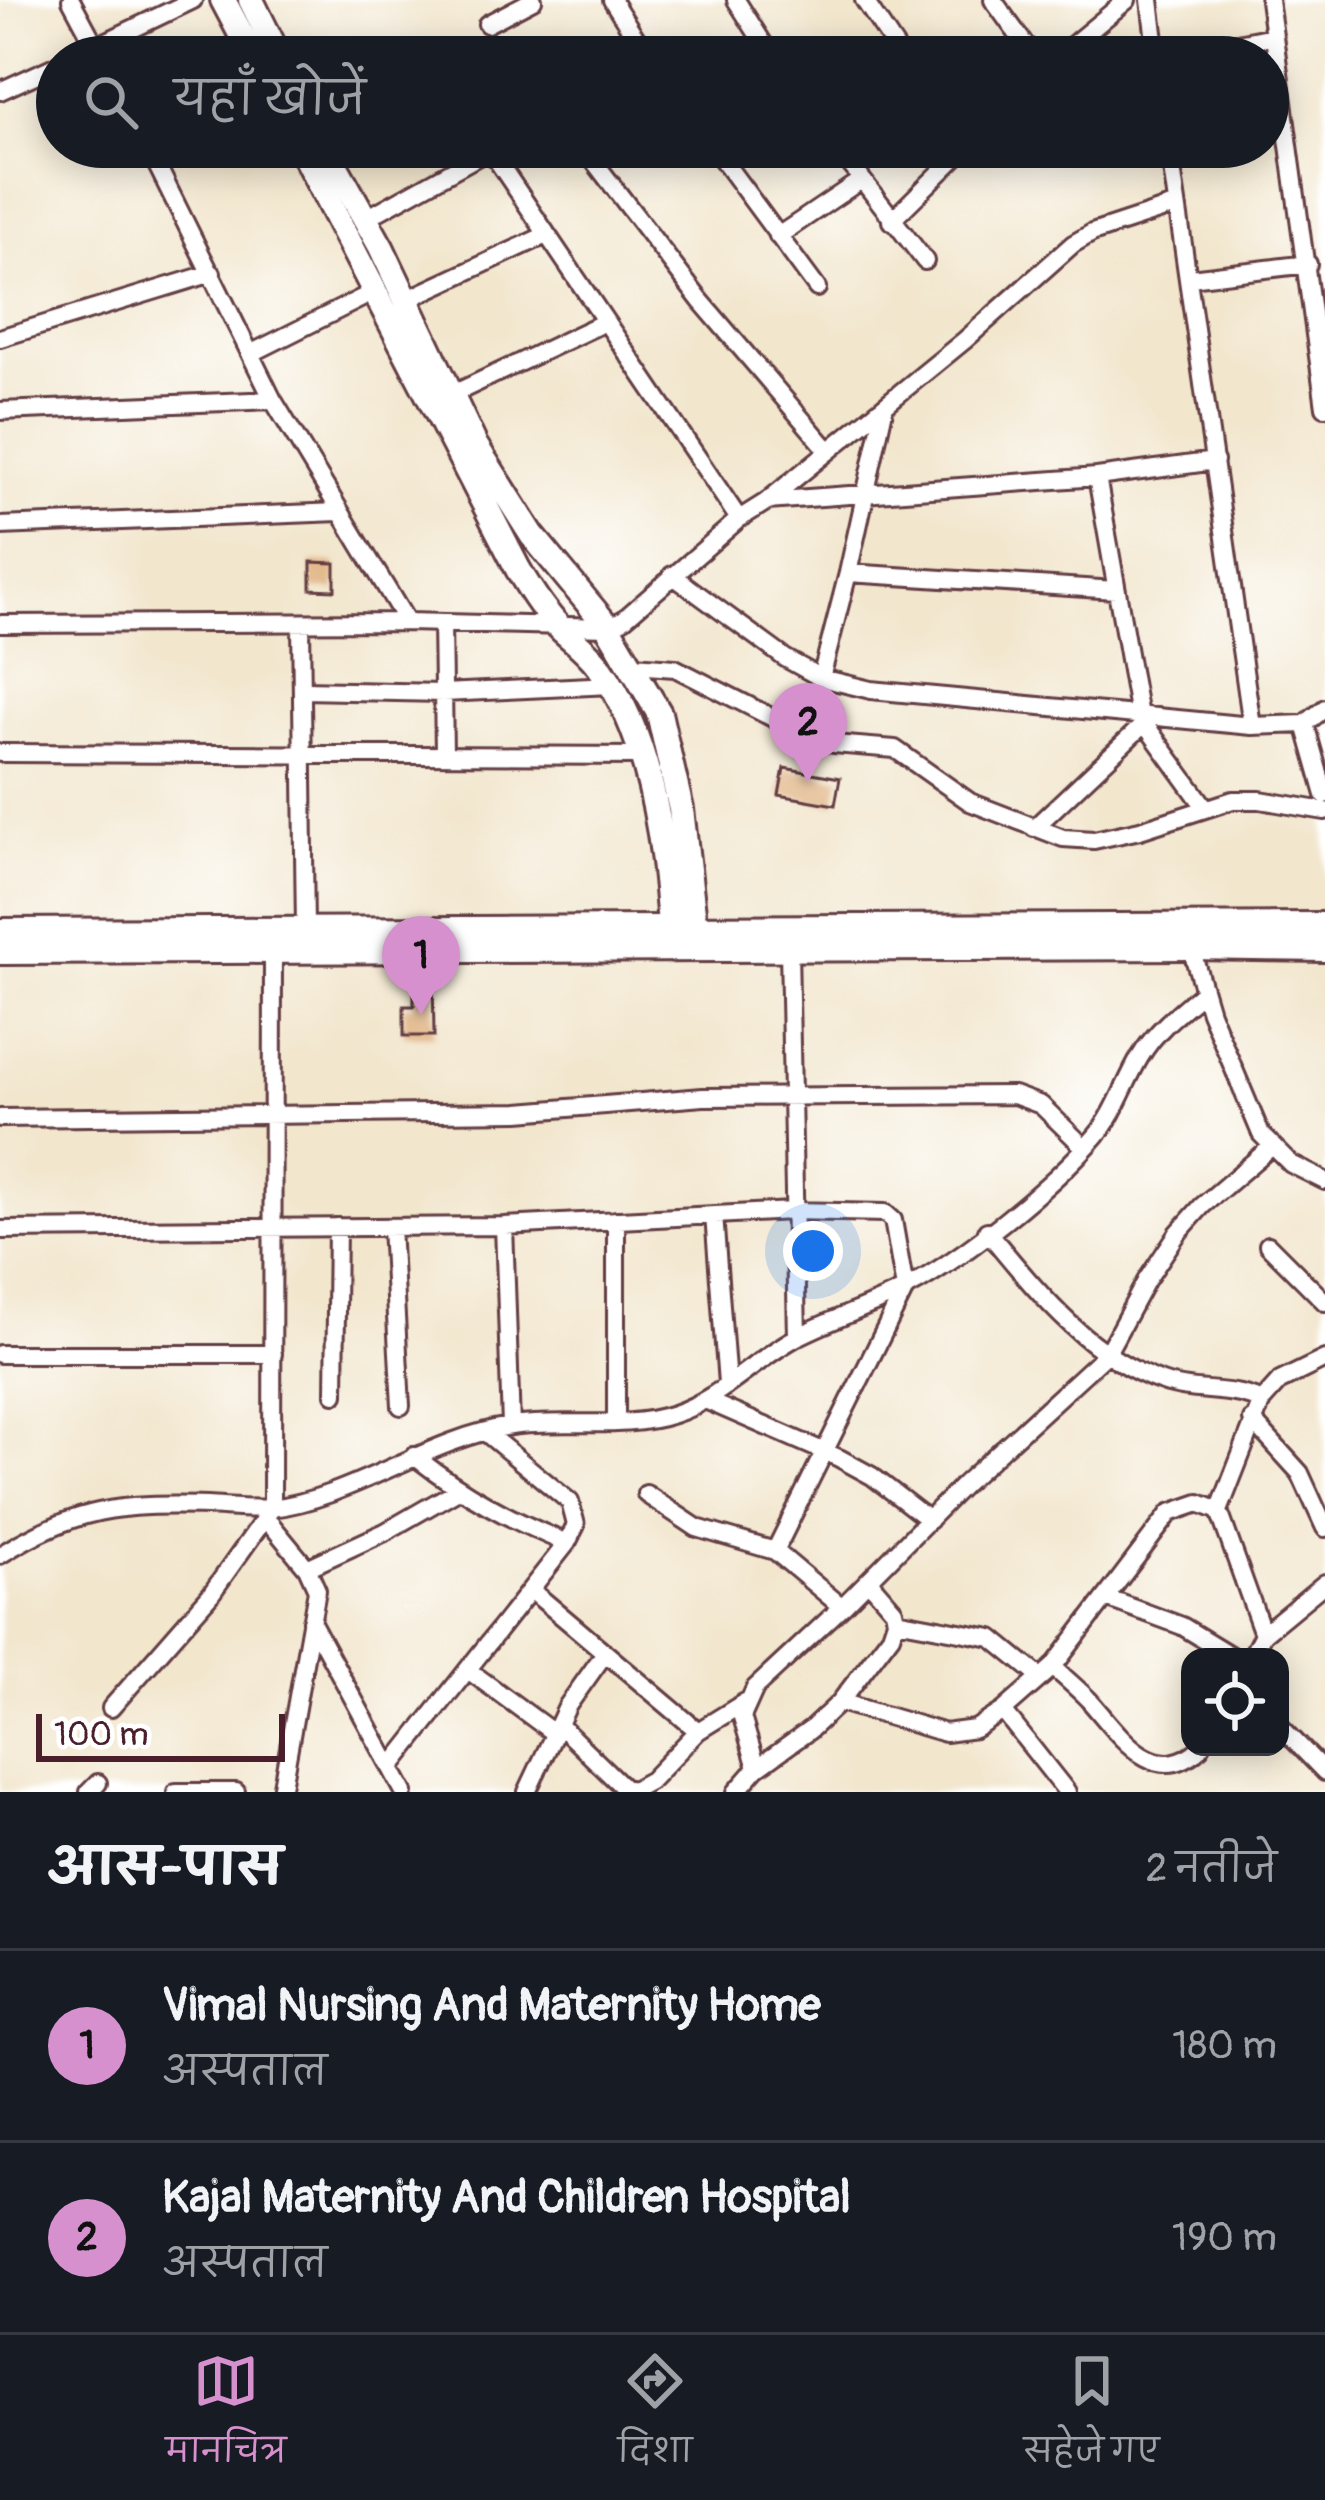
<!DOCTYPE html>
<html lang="hi">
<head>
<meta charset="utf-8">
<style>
	body { margin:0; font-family:Pangolin,"Playpen Sans Deva",sans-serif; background:#242831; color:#f1f3f6 }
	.controls { position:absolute; right:36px; bottom:36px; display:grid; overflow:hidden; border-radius:24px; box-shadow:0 6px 30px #0003 }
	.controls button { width:108px; height:108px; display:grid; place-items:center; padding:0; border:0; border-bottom:3px solid #363941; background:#171b24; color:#f1f3f6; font:60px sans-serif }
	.scale { position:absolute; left:36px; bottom:30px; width:249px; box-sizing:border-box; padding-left:12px; border:6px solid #4a1f2b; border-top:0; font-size:33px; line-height:42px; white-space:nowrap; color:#4a1f2b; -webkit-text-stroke:9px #fff; paint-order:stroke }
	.you { position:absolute; left:813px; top:1251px; width:42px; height:42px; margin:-30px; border:9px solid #fff; border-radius:50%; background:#1a73e8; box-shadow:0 0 0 18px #1a73e833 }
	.badge { display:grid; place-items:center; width:78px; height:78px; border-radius:50%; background:#d690ce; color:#111; font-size:39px; font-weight:700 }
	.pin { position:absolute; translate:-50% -99px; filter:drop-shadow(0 3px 6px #0008) }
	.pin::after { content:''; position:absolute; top:63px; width:42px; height:36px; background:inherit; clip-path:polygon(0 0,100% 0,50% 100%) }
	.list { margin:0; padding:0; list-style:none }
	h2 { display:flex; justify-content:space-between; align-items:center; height:156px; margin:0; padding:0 48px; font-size:51px }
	h2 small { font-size:39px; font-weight:400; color:#9ea1a6 }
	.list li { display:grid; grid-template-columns:78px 1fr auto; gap:36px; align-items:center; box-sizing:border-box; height:192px; padding:0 48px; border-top:3px solid #363941 }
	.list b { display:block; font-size:45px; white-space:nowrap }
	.list p { margin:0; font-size:39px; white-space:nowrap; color:#9ea1a6 }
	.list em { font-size:39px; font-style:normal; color:#9ea1a6 }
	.icon { flex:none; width:66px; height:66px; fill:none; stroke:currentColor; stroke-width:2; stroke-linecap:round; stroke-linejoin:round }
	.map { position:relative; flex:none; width:1325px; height:1792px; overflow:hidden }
	.search { position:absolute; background:#171b24; box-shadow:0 6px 30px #0003; left:36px; right:36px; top:36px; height:132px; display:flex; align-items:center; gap:30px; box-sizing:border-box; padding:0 42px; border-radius:66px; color:#9ea1a6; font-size:45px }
	.sheet { height:540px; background:#171b24 }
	nav { display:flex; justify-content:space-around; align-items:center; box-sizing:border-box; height:168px; border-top:3px solid #363941; background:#171b24; font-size:33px; color:#9ea1a6 }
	nav a { display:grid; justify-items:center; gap:6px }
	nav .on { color:#d690ce }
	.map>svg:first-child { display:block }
	.building { fill:#e2b88a }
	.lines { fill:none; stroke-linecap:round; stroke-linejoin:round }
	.street-casing { stroke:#633d43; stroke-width:22 }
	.secondary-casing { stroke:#633d43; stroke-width:30 }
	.primary-casing { stroke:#633d43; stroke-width:30 }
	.street { stroke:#fff; stroke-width:16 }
	.secondary { stroke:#fff; stroke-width:24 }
	.primary { stroke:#fff; stroke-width:24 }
</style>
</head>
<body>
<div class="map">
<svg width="1325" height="1792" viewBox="0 0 1325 1792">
	<rect width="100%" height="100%" fill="#fff"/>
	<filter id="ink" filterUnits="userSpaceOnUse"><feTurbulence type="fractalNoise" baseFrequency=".00833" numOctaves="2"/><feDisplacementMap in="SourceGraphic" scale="24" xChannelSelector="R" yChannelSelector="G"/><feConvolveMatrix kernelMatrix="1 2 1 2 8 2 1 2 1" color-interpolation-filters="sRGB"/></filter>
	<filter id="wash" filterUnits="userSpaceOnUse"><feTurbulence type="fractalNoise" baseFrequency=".004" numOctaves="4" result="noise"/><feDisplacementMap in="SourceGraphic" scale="48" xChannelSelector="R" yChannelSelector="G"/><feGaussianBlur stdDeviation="2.7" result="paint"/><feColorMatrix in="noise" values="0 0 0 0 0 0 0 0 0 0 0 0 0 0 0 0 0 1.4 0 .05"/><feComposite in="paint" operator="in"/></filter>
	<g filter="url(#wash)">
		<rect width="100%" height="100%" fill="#f2e6cd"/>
		<g id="blocks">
			<path class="building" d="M311,562l24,1v27l-24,-1z
				M784,768l56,10 -5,27 -56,-10z
				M414,975h19l1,61h-30v-30h10z"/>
		</g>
	</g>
	<g filter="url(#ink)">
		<use href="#blocks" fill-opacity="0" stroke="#633d43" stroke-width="3"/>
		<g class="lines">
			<defs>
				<path id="street" d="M71,0l30,56
					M612,0l36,57
					M736,0l36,57
					M864,0l38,57
					M993,0l41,57
					M1150,0l7,57
					M1269,0l56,407
					M487,24l46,-24
					M74,57l119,-57
					M1058,57l69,-57
					M1165,57l108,-21
					M0,91l57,-26
					M148,147l125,253 134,222
					M583,147l117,153 128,150
					M713,147l104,141
					M837,147l88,114
					M1169,147l83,579 53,-2 20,71
					M490,150l249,369
					M365,219l130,-72
					M891,221l75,-74
					M778,236l83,-56
					M1190,278l118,-14
					M406,300l140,-65
					M0,338l212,-65
					M252,353l124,-62
					M451,395l154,-73
					M0,411l273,-11
					M1097,477l42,239 66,91
					M767,501l330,-24 118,-16
					M0,526l339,-14
					M848,573l268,17
					M672,575l113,83 36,20 50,12 381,36
					M301,623l4,305
					M442,623l2,130
					M0,624l407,-2 201,5 16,-8 115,-100 27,-17 199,-162 108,-96 19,-11 85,-28
					M633,665l42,3 133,68 26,8 61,5 75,53 93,36 31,2 46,-10 93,-30h27l65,11
					M821,678l27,-105 37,-168
					M303,690l140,3 169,-8
					M1305,724l20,-16
					M0,753l642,3
					M1034,828l110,-104
					M1189,941l21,71 51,122 30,30 34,17
					M789,949l8,388
					M0,1118l519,-6 184,-15 311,-2 27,10 43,42
					M714,1215l13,169
					M616,1220v200
					M504,1226l7,200
					M391,1227l10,179
					M0,1230l504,-4 288,-15 93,2 8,7 12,69 -130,262
					M987,1231c50,60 99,124 175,151 33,12 67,4 100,19
					M1268,1245l57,57
					M0,1354h273
					M335,1394l2,-167
					M705,1400l134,58 33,18 57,44
					M1252,1420l48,53 25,55
					M414,1456c49,38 96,64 153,87
					M646,1494l51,34 78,23 67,56
					M265,1517l42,51 10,22 -36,202
					M0,1555c76,-48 120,-51 207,-49 21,1 44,4 64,2 80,-9 158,-70 240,-82 53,-8 112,5 163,-12 46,-15 80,-54 123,-77 35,-18 73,-30 108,-48 59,-31 147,-102 191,-153 19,-22 29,-54 44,-79 16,-27 39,-45 63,-65
					M307,1568l78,-36 73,-42
					M531,1590l167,141
					M1106,1598l76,28 51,31
					M896,1620l96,18 48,39
					M311,1621l93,171
					M1263,1634l-44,-123 43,-110 18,-20 45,-22
					M1251,1657l12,-23 62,-51
					M1053,1667c11,10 24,21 35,32 29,32 66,93 113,48
					M468,1670l87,64
					M840,1702l105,31 30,-4 28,-18 50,-44 117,-154 29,-10 20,8
					M111,1708l100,-114 61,-86 1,-567
					M1003,1711l64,81
					M559,1725l65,63 9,2 18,-10 47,-49 47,-29
					M1280,1726l45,46
					M391,1767l176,-224 9,-18 -6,-23 -85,-70
					M757,1768l-15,-51 13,-29 87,-81 122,-123 143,-131 39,-72 32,-48 24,-27 69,-59
					M89,1792l9,-9
					M176,1792h60
					M527,1792l41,-87 37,-52
					M736,1792l21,-24 53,-38 30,-28 51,-67 5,-15 -2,-10 -25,-29"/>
				<path id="secondary" d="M223,0l30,57
					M251,0l28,57
					M300,147l218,422c12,21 26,43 43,60 14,13 29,24 40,40 53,73 66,190 70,277
					M325,147l56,100 94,198 57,90 76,92 51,86 22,96 16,138"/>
				<path id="primary" d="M0,931l1325,-6
					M0,952l1191,-5 134,2"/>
			</defs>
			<use href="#street" class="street-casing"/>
			<use href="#secondary" class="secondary-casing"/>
			<use href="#primary" class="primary-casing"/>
			<use href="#street" class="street"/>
			<use href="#secondary" class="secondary"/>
			<use href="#primary" class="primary"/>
		</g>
	</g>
</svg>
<div class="controls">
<button><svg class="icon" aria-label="locate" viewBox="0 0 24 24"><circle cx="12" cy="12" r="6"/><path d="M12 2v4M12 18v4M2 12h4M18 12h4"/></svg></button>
</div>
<div class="scale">100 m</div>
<div class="you"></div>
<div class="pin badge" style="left:421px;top:1015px">1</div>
<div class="pin badge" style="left:808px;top:782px">2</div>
<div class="search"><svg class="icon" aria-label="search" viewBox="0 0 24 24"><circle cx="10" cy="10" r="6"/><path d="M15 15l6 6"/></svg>यहाँ खोजें</div>
</div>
<section class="sheet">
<h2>आस-पास<small>2 नतीजे</small></h2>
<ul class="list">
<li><span class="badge">1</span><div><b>Vimal Nursing And Maternity Home</b><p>अस्पताल</p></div><em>180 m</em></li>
<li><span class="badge">2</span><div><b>Kajal Maternity And Children Hospital</b><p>अस्पताल</p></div><em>190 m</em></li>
</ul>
</section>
<nav>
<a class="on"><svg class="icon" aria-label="map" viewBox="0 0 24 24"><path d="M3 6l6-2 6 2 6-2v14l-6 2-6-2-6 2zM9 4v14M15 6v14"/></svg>मानचित्र</a>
<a><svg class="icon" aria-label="directions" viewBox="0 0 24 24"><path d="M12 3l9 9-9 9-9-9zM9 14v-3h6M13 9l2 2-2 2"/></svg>दिशा</a>
<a><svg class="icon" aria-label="saved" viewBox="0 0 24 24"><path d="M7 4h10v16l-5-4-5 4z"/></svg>सहेजे गए</a>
</nav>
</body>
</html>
